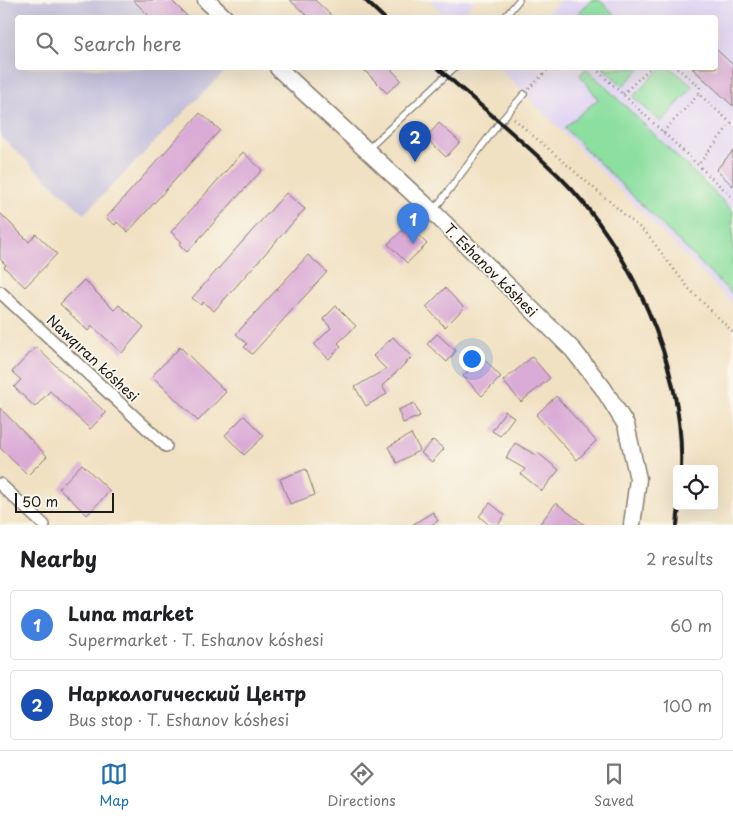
<!DOCTYPE html>
<html lang="en">
<head>
<meta charset="utf-8">
<style>
	body { margin:0; font-family:"Playpen Sans",sans-serif; background:#f2f2f2; color:#202124 }
	.controls { position:absolute; right:15px; bottom:15px; display:grid; overflow:hidden; border-radius:5px; box-shadow:0 5px 20px #0002 }
	.controls button { width:45px; height:45px; display:grid; place-items:center; padding:0; border:0; border-bottom:1px solid #e0e0e0; background:#fff; color:#202124; font:25px sans-serif }
	.scale { position:absolute; left:15px; bottom:12px; width:99px; box-sizing:border-box; padding-left:5px; border:2px solid #1c1c1c; border-top:0; font-size:14px; line-height:18px; white-space:nowrap; color:#1c1c1c; -webkit-text-stroke:4px #fbf7ec; paint-order:stroke }
	.you { position:absolute; left:471px; top:358px; width:18px; height:18px; margin:-12px; border:4px solid #fff; border-radius:50%; background:#1a73e8; box-shadow:0 0 0 8px #1a73e833 }
	.badge { display:grid; place-items:center; width:32px; height:32px; border-radius:50%; background:#1f6fb2; color:#fff; font-size:16px; font-weight:700 }
	.pin { position:absolute; translate:-50% -41px; filter:drop-shadow(0 1px 2px #0008) }
	.pin::after { content:''; position:absolute; top:26px; width:18px; height:15px; background:inherit; clip-path:polygon(0 0,100% 0,50% 100%) }
	.list { margin:0; padding:0; list-style:none }
	h2 { display:flex; justify-content:space-between; align-items:center; height:65px; margin:0; padding:0 20px; font-size:21px }
	h2 small { font-size:16px; font-weight:400; color:#757577 }
	.list li { display:grid; grid-template-columns:32px 1fr auto; gap:15px; align-items:center; box-sizing:border-box; height:70px; margin:0 10px 10px; padding:0 10px; border:1px solid #e0e0e0; border-radius:5px }
	.list b { display:block; font-size:19px; white-space:nowrap }
	.list p { margin:0; font-size:16px; white-space:nowrap; color:#757577 }
	.list em { font-size:16px; font-style:normal; color:#757577 }
	.icon { flex:none; width:28px; height:28px; fill:none; stroke:currentColor; stroke-width:2; stroke-linecap:round; stroke-linejoin:round }
	.map { position:relative; flex:none; width:733px; height:525px; overflow:hidden }
	.search { position:absolute; background:#fff; box-shadow:0 5px 20px #0002; left:15px; right:15px; top:15px; height:55px; display:flex; align-items:center; gap:12px; box-sizing:border-box; padding:0 18px; border-radius:5px; color:#757577; font-size:19px }
	.sheet { height:225px; background:#fff }
	nav { display:flex; justify-content:space-around; align-items:center; box-sizing:border-box; height:70px; border-top:1px solid #e0e0e0; background:#fff; font-size:14px; color:#757577 }
	nav a { display:grid; justify-items:center; gap:2px }
	nav .on { color:#1f6fb2 }
	.map>svg:first-child { display:block }
	.built { fill:#e0d4f4 }
	.industrial { fill:#c4c0db }
	.green { fill:#8ddfa0; stroke:#547e5e }
	.building { fill:#daabd6 }
	.lines { fill:none; stroke-linecap:round; stroke-linejoin:round }
	.lane-casing { stroke:#867e70; stroke-width:8 }
	.street-casing { stroke:#867e70; stroke-width:14 }
	.secondary-casing { stroke:#867e70; stroke-width:19 }
	.path { stroke:#867e70; stroke-width:2.5; stroke-dasharray:1 4; stroke-linecap:butt }
	.lane { stroke:#fff; stroke-width:5.5 }
	.street { stroke:#fff; stroke-width:11 }
	.secondary { stroke:#fff; stroke-width:16 }
	.rail { stroke:#1c1c1c; stroke-width:4 }
	.labels { text-anchor:middle; dominant-baseline:central; stroke-width:4; stroke-linejoin:round; paint-order:stroke }
	.street-label { font-size:14px; fill:#1c1c1c; stroke:#fbf7ec }
</style>
</head>
<body>
<div class="map">
<svg width="733" height="525" viewBox="0 0 733 525">
	<rect width="100%" height="100%" fill="#fbf7ec"/>
	<filter id="ink" filterUnits="userSpaceOnUse"><feTurbulence type="fractalNoise" baseFrequency=".02" numOctaves="2"/><feDisplacementMap in="SourceGraphic" scale="10" xChannelSelector="R" yChannelSelector="G"/><feConvolveMatrix kernelMatrix="1 2 1 2 8 2 1 2 1" color-interpolation-filters="sRGB"/></filter>
	<filter id="wash" filterUnits="userSpaceOnUse"><feTurbulence type="fractalNoise" baseFrequency=".0096" numOctaves="4" result="noise"/><feDisplacementMap in="SourceGraphic" scale="20" xChannelSelector="R" yChannelSelector="G"/><feGaussianBlur stdDeviation="1.12" result="paint"/><feColorMatrix in="noise" values="0 0 0 0 0 0 0 0 0 0 0 0 0 0 0 0 0 1.4 0 .05"/><feComposite in="paint" operator="in"/></filter>
	<g filter="url(#wash)">
		<rect width="100%" height="100%" fill="#f1e1c3"/>
		<path class="built" d="M429,0h47l-17,17 -12,1z
			M560,0h173v304l-234,-236h217v-50l-173,-1z"/>
		<path class="industrial" d="M0,0h171l18,17 -171,1v50h210l-144,146 -84,-78z"/>
		<path class="green" d="M591,0h8l19,17h-43z
			M586,68l147,143v84l-169,-167 34,-29 -18,-24z
			M603,68h38l-18,18z
			M661,68h10l22,19 -32,35 -28,-25z"/>
		<g id="blocks">
			<path class="building" d="M133,0h38l18,18h-38z
				M290,0h25l19,18h-25z
				M716,49l17,16v41l-41,-38h24z
				M362,68h28l11,12 -14,13z
				M200,113l20,17 -92,102 -11,-10 -2,3 -9,-7z
				M439,123l21,19 -14,15 -20,-19z
				M733,151v35l-17,-16z
				M243,152l19,18 -75,82 -8,-8 3,-2 -11,-10z
				M286,193l19,16 -91,102 -11,-9 -2,3 -9,-7z
				M0,213l29,29 7,-8 21,20 -32,33 -21,-20 2,-2 -6,-6z
				M408,225l19,19 -20,19 -19,-19z
				M308,255l19,17 -75,82 -8,-7 3,-3 -11,-10z
				M84,280l30,30 5,-5 25,22 -22,26 -30,-27 -4,5 -28,-27z
				M445,288l19,20 -19,19 -19,-20z
				M336,306l20,20 -18,17 3,3 -12,13 -15,-14 17,-17 -8,-9z
				M437,334l19,17 -9,11 -20,-18z
				M393,337l19,20 -30,29 5,8 -21,12 -11,-19 31,-18 -13,-13z
				M36,347l70,66 -16,16 -40,-38 -15,16 -21,-20 7,-7 -9,-8z
				M180,347l46,45 -28,29 -46,-45z
				M482,357l19,20 -19,19 -19,-20z
				M532,357l18,21 -29,24 -18,-21z
				M556,396l40,45 -19,19 -41,-45z
				M414,403l6,13 -17,7 -5,-13z
				M0,408l47,48 -19,19 -28,-27z
				M505,411l9,6 -14,19 -8,-5z
				M244,416l20,20 -20,19 -19,-20z
				M411,434l9,16 -23,13 -9,-16z
				M433,440l11,9 -12,13 -11,-9z
				M515,443l21,12 2,-2 21,17 -17,21 -21,-17 4,-5 -19,-11z
				M82,464l28,27 -23,24 -28,-27z
				M306,469l9,26 -25,9 -10,-25z
				M490,503l15,12 -7,10h-9l-10,-9z
				M556,503l29,22h-46z
				M433,512l5,9 -7,4h-19z"/>
		</g>
	</g>
	<g filter="url(#ink)">
		<use href="#blocks" fill-opacity="0" stroke="#867e70" stroke-width="1"/>
		<g class="lines">
			<defs>
				<path id="lane" d="M504,18l15,-18
					M368,149l86,-81
					M434,210l66,-88 24,-28"/>
				<path id="street" d="M0,292l166,154
					M0,484l44,41"/>
				<path id="secondary" d="M206,0l19,18
					M278,68l155,144 140,138 30,38 23,37 12,54 -6,46"/>
			</defs>
			<use href="#lane" class="lane-casing"/>
			<use href="#street" class="street-casing"/>
			<use href="#secondary" class="secondary-casing"/>
			<path class="path" d="M595,68l138,130
				M677,68l23,19 -1,6
				M529,89l20,-21
				M623,94l27,-26
				M514,119l133,115 42,55 44,43
				M663,132l36,-38 32,29 -33,42"/>
			<use href="#lane" class="lane"/>
			<use href="#street" class="street"/>
			<use href="#secondary" class="secondary"/>
			<path class="rail" d="M365,0l19,18
				M438,68c40,36 82,70 121,108 71,70 126,192 122,293
				M677,525l2,-19"/>
		</g>
	</g>
	<g class="labels">
		<g class="street-label">
			<text transform="translate(491 270) rotate(45)">T. Eshanov kóshesi</text>
			<text transform="translate(93 358) rotate(43)">Nawqıran kóshesi</text>
		</g>
	</g>
</svg>
<div class="controls">
<button><svg class="icon" aria-label="locate" viewBox="0 0 24 24"><circle cx="12" cy="12" r="6"/><path d="M12 2v4M12 18v4M2 12h4M18 12h4"/></svg></button>
</div>
<div class="scale">50 m</div>
<div class="you"></div>
<div class="pin badge" style="left:413px;top:244px;background:#3f7fe0">1</div>
<div class="pin badge" style="left:415px;top:162px;background:#1a4fb4">2</div>
<div class="search"><svg class="icon" aria-label="search" viewBox="0 0 24 24"><circle cx="10" cy="10" r="6"/><path d="M15 15l6 6"/></svg>Search here</div>
</div>
<section class="sheet">
<h2>Nearby<small>2 results</small></h2>
<ul class="list">
<li><span class="badge" style="background:#3f7fe0">1</span><div><b>Luna market</b><p>Supermarket · T. Eshanov kóshesi</p></div><em>60 m</em></li>
<li><span class="badge" style="background:#1a4fb4">2</span><div><b>Наркологический Центр</b><p>Bus stop · T. Eshanov kóshesi</p></div><em>100 m</em></li>
</ul>
</section>
<nav>
<a class="on"><svg class="icon" aria-label="map" viewBox="0 0 24 24"><path d="M3 6l6-2 6 2 6-2v14l-6 2-6-2-6 2zM9 4v14M15 6v14"/></svg>Map</a>
<a><svg class="icon" aria-label="directions" viewBox="0 0 24 24"><path d="M12 3l9 9-9 9-9-9zM9 14v-3h6M13 9l2 2-2 2"/></svg>Directions</a>
<a><svg class="icon" aria-label="saved" viewBox="0 0 24 24"><path d="M7 4h10v16l-5-4-5 4z"/></svg>Saved</a>
</nav>
</body>
</html>
